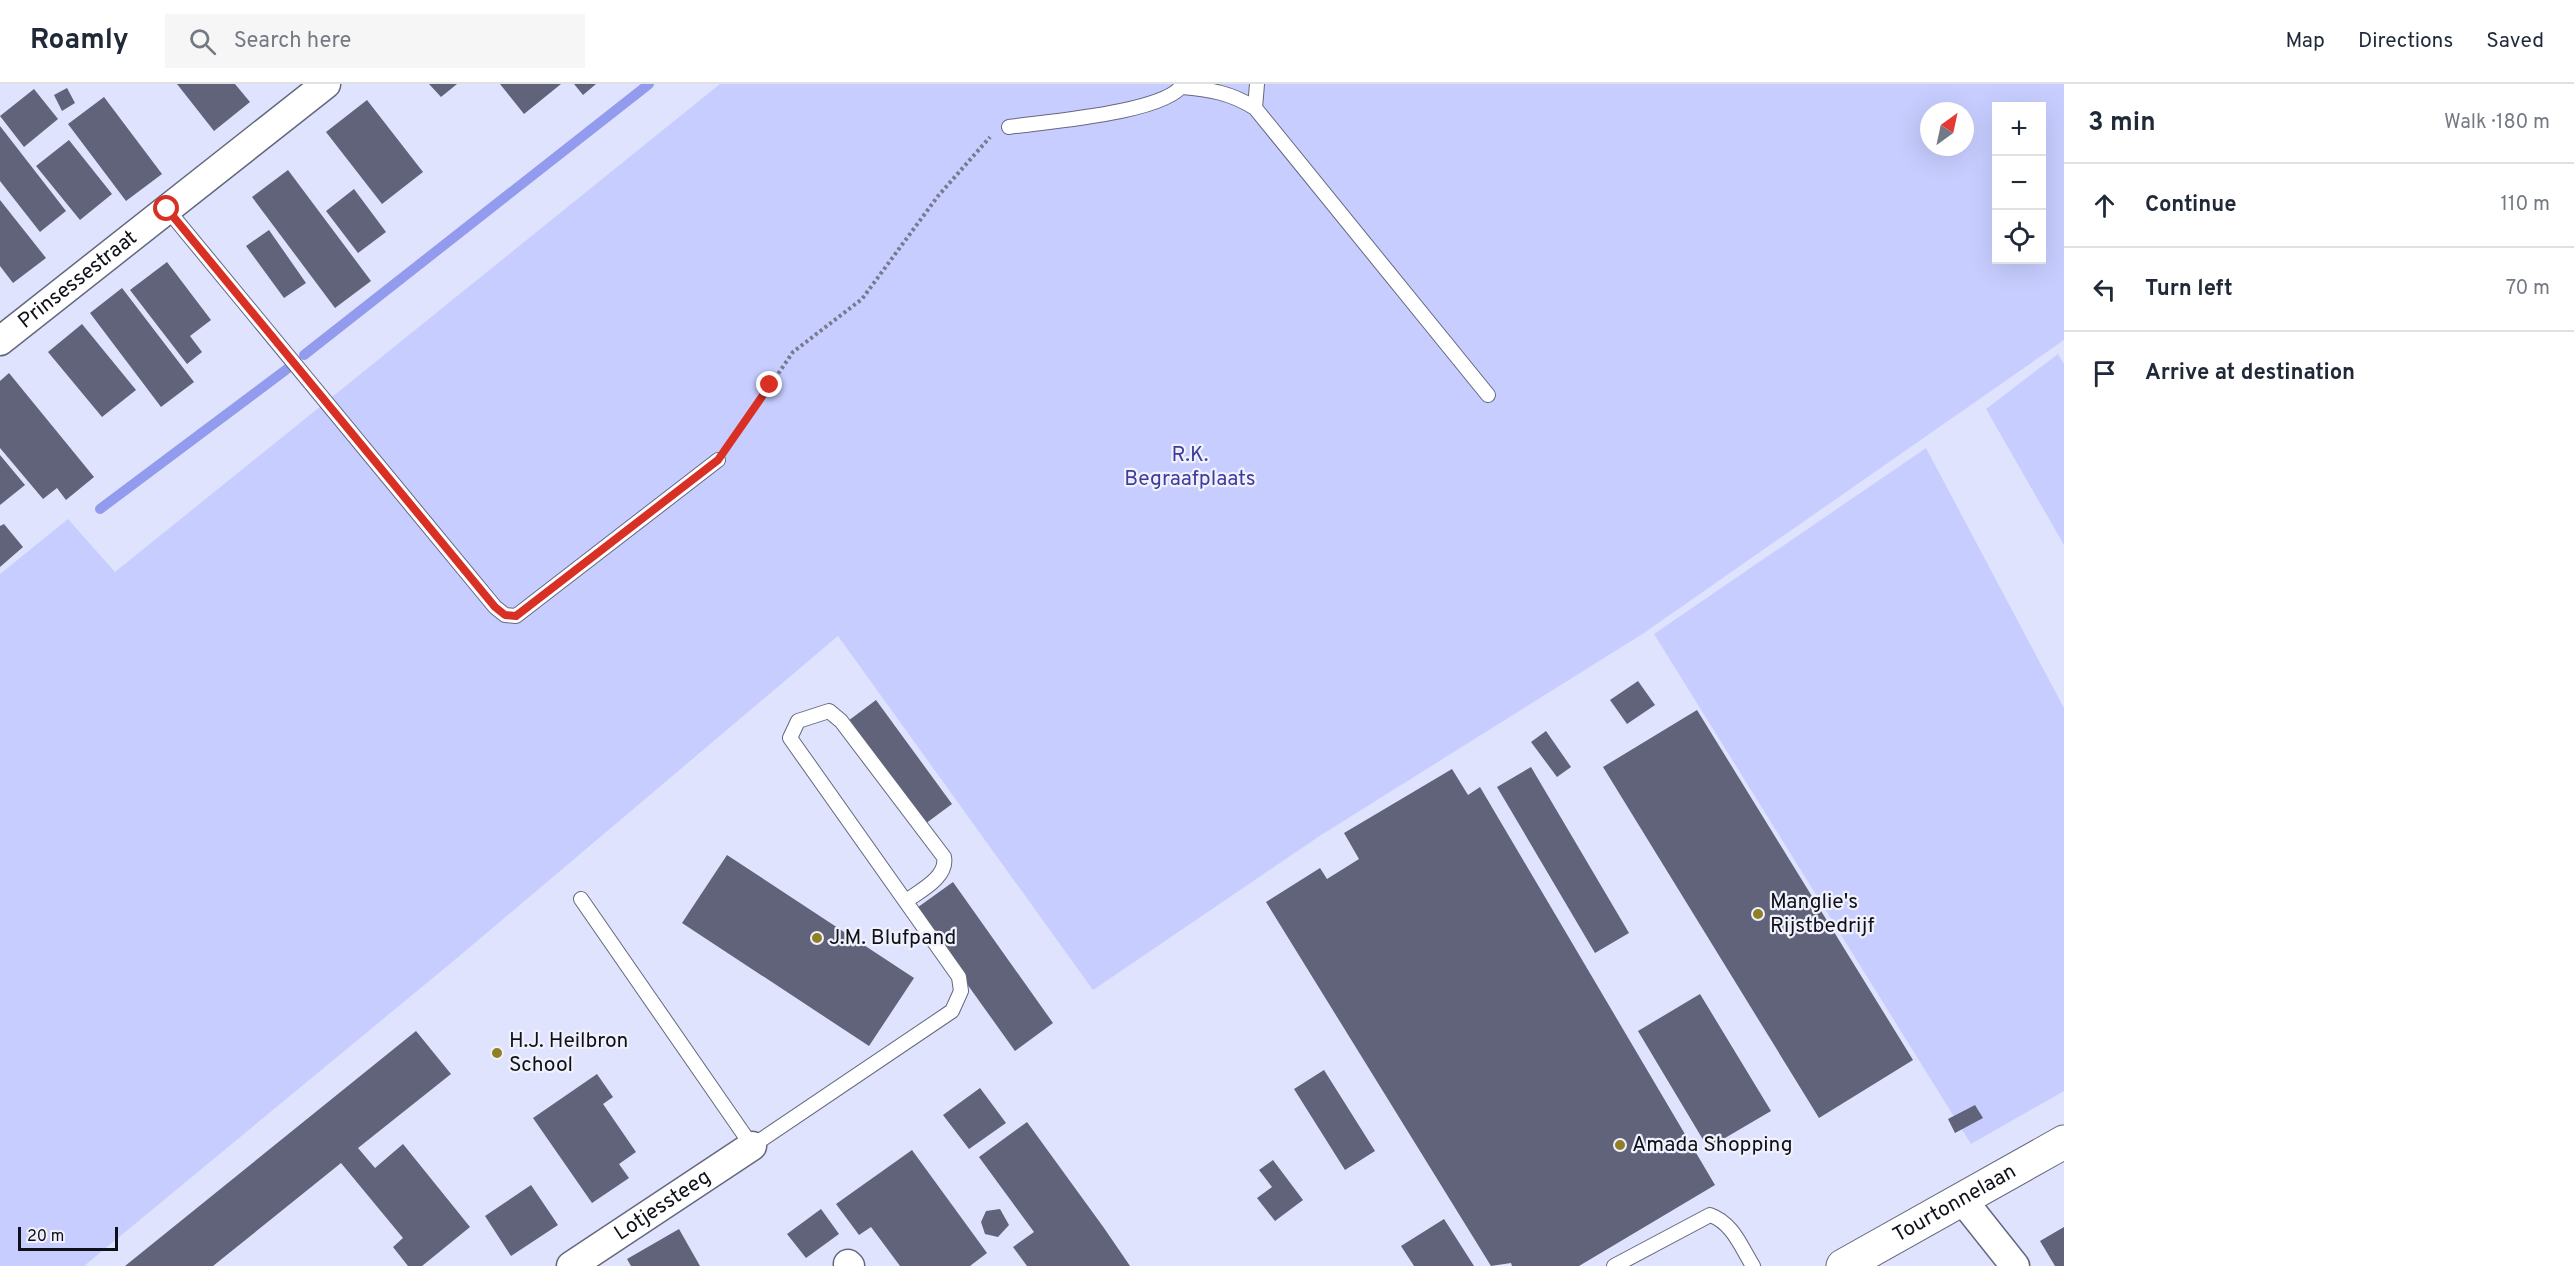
<!DOCTYPE html>
<html lang="en">
<head>
<meta charset="utf-8">
<style>
	body { margin:0; font-family:Overpass,sans-serif; background:#f6f6f7; color:#1f2937 }
	.controls { position:absolute; right:18px; top:18px; display:grid; overflow:hidden; border-radius:0px; box-shadow:0 6px 24px #0002 }
	.controls button { width:54px; height:54px; display:grid; place-items:center; padding:0; border:0; border-bottom:2px solid #e0e1e3; background:#fff; color:#1f2937; font:30px sans-serif }
	.compass { position:absolute; left:1920px; top:18px; width:54px; height:54px; border-radius:50%; background:#fff; box-shadow:0 6px 24px #0002; rotate:33deg }
	.scale { position:absolute; left:18px; bottom:15px; width:100px; box-sizing:border-box; padding-left:6px; border:3px solid #0f1119; border-top:0; font-size:16px; line-height:21px; white-space:nowrap; color:#0f1119; -webkit-text-stroke:4px #f0f1fc; paint-order:stroke }
	.stop { position:absolute; width:18px; height:18px; margin:-14px; border:4px solid #d93025; border-radius:50%; background:#fff }
	.stop.end { background:#d93025; border-color:#fff; box-shadow:0 2px 6px #0008 }
	.list { margin:0; padding:0; list-style:none }
	h2 { display:flex; justify-content:space-between; align-items:center; height:78px; margin:0; padding:0 24px; font-size:26px }
	h2 small { font-size:20px; font-weight:400; color:#747a83 }
	.list li { display:grid; grid-template-columns:39px 1fr auto; gap:18px; align-items:center; box-sizing:border-box; height:84px; padding:0 24px; border-top:2px solid #e0e1e3 }
	.list b { display:block; font-size:22px; white-space:nowrap }
	.list em { font-size:20px; font-style:normal; color:#747a83 }
	.icon { flex:none; width:33px; height:33px; fill:none; stroke:currentColor; stroke-width:2; stroke-linecap:round; stroke-linejoin:round }
	.map { position:relative; flex:none; width:2064px; height:1182px; overflow:hidden }
	header { display:flex; align-items:center; gap:36px; box-sizing:border-box; height:84px; padding:0 30px; background:#fff; border-bottom:2px solid #e0e1e3 }
	header strong { font-size:28px }
	nav { display:flex; gap:33px; margin-inline-start:auto; font-size:21px }
	.search { width:420px; height:54px; background:#f6f6f7; display:flex; align-items:center; gap:15px; box-sizing:border-box; padding:0 21px; border-radius:0px; color:#747a83; font-size:22px }
	main { display:flex }
	aside { flex:1; background:#fff }
	.map>svg:first-child { display:block }
	.green { fill:#c7ceff; fill-rule:evenodd }
	.lines { fill:none; stroke-linecap:round; stroke-linejoin:round }
	.stream { stroke:#939bee; stroke-width:10 }
	.building { fill:#606379 }
	.service-casing { stroke:#64687e; stroke-width:16 }
	.minor-casing { stroke:#64687e; stroke-width:31 }
	.tertiary-casing { stroke:#64687e; stroke-width:35 }
	.path { stroke:#787b8d; stroke-width:4; stroke-dasharray:3 3; stroke-linecap:butt }
	.service { stroke:#fff; stroke-width:14 }
	.minor { stroke:#fff; stroke-width:28 }
	.tertiary { stroke:#fff; stroke-width:33 }
	.route { stroke:#d93025; stroke-width:8 }
	.poi-dot { fill:#8f7f26; stroke:#f0f1fc; stroke-width:2 }
	.labels { text-anchor:middle; dominant-baseline:central; stroke-width:4.5; stroke-linejoin:round; paint-order:stroke }
	.street-label { font-size:21px; fill:#0f1119; stroke:#f0f1fc }
	.park-label { font-size:21px; fill:#3f3c9c; stroke:#f0f1fc }
	.poi-label { font-size:21px; fill:#0f1119; stroke:#f0f1fc; text-anchor:start }
</style>
</head>
<body>
<header>
<strong>Roamly</strong>
<div class="search"><svg class="icon" aria-label="search" viewBox="0 0 24 24"><circle cx="10" cy="10" r="6"/><path d="M15 15l6 6"/></svg>Search here</div>
<nav><a>Map</a><a>Directions</a><a>Saved</a></nav>
</header>
<main>
<div class="map">
<svg width="2064" height="1182" viewBox="0 0 2064 1182">
	<rect width="100%" height="100%" fill="#dfe3fd"/>
	<path class="green" d="M720,0h1344v256l-420,293 -326,204 -225,153 -255,-354 -381,322 -373,308h-84v-692l68,-55 47,53zM1996,22h46v154h-46zM1929,27h36v36h-36z
		M2058,270l6,10v181l-78,-136z
		M1926,364l138,260v383l-93,53 -317,-510z"/>
	<g class="lines">
		<path class="stream" d="M304,271l345,-271
			M100,425l187,-140"/>
	</g>
	<path class="building" d="M177,0h58l15,18 -36,29z
		M429,0h28l-16,13z
		M500,0h61l-37,30z
		M574,0h22l-13,11z
		M67,4l8,15 -13,8 -8,-16z
		M34,5l24,30 -34,28 -24,-31z
		M104,13l58,77 -36,27 -58,-77z
		M367,16l56,72 -41,32 -56,-72z
		M0,42l66,85 -26,21 -40,-51z
		M69,56l43,54 -32,26 -44,-54z
		M288,86l83,111 -36,27 -83,-111z
		M354,105l32,43 -28,21 -32,-42z
		M0,116l46,58 -33,25 -13,-17z
		M269,146l37,53 -22,15 -38,-52z
		M167,178l44,58 -21,16 12,16 -15,12 -57,-74z
		M122,204l72,94 -33,25 -71,-94z
		M82,240l54,66 -34,27 -54,-65z
		M9,289l85,104 -28,23 -9,-12 -14,11 -43,-51v-67z
		M0,371l25,30 -25,20z
		M4,440l19,23 -23,20v-41z
		M1638,597l17,24 -28,19 -17,-24z
		M876,616l76,104 -27,20 -77,-103z
		M1697,626l216,350 -94,58 -216,-351z
		M1546,647l25,36 -14,10 -26,-35z
		M1531,683l98,166 -34,20 -98,-166z
		M1452,685l16,26 12,-8 235,398 -136,81h-67l-1,-3 -20,3 -225,-364 54,-34 7,11 32,-20 -15,-26z
		M727,771l187,123 -45,68 -187,-123z
		M953,798l100,141 -38,28 -101,-141z
		M1700,910l71,117 -63,37 -70,-117z
		M416,947l35,43 -93,74 17,20 28,-24 67,83 -48,39h-14l-15,-19 10,-9 -62,-75 -128,103h-88z
		M1324,986l51,81 -30,19 -51,-81z
		M597,990l16,23 -10,7 33,48 -17,12 10,14 -37,25 -59,-85z
		M980,1004l26,35 -37,26 -26,-34z
		M1975,1021l8,13 -28,15 -7,-14z
		M1027,1038l77,106 26,38h-103l-14,-19 21,-15 -55,-75z
		M912,1066l75,103 -17,13h-70l-29,-39 -12,8 -23,-31z
		M1273,1076l30,40 -28,21 -18,-23 15,-11 -13,-17z
		M531,1101l27,40 -47,31 -26,-40z
		M821,1125l18,25 -33,24 -19,-24z
		M1000,1125l9,16 -11,12 -13,-3 -4,-12 5,-11z
		M1444,1135l30,47h-60l-13,-20z
		M2064,1143v39h-9l-15,-25z
		M679,1145l21,37h-69l-4,-7z"/>
	<g class="lines">
		<defs>
			<path id="service" d="M1257,0l-2,24 233,287
				M1182,3c27,2 49,6 73,21
				M1009,43c33,-5 158,-14 174,-43
				M167,125l328,398 10,8 11,1 202,-156
				M581,815l171,247 200,-135 9,-20 -2,-14 -169,-239 8,-17 31,-10 12,10 103,136c4,20 -24,34 -38,44
				M1614,1182l96,-51c23,8 31,32 43,51"/>
			<g id="minor">
				<path id="s1" d="M0,257l326,-257"/>
				<path d="M1961,1114l54,68"/>
				<path d="M848,1180l2,2"/>
				<path id="s2" d="M571,1182l181,-120"/>
			</g>
			<g id="tertiary">
				<path id="s3" d="M1843,1182l221,-124"/>
			</g>
		</defs>
		<use href="#service" class="service-casing"/>
		<use href="#minor" class="minor-casing"/>
		<use href="#tertiary" class="tertiary-casing"/>
		<path class="path" d="M731,359l62,-91 69,-53 76,-103 52,-59"/>
		<use href="#service" class="service"/>
		<use href="#minor" class="minor"/>
		<use href="#tertiary" class="tertiary"/>
	</g>
	<g class="lines">
		<path class="route" d="M167,125l328,398 10,8 11,1 202,-156 52,-75"/>
	</g>
	<g class="poi-dot">
		<circle cx="1758" cy="830" r="6"/>
		<circle cx="817" cy="854" r="6"/>
		<circle cx="497" cy="969" r="6"/>
		<circle cx="1620" cy="1061" r="6"/>
	</g>
	<g class="labels">
		<g class="street-label">
			<text stroke="none"><textPath href="#s1" startOffset="99">Prinsessestraat</textPath></text>
			<text stroke="none"><textPath href="#s3" startOffset="128">Tourtonnelaan</textPath></text>
			<text stroke="none"><textPath href="#s2" startOffset="110">Lotjessteeg</textPath></text>
		</g>
		<g class="park-label">
			<text x="1190" y="371">R.K.<tspan x="1190" dy="24">Begraafplaats</tspan></text>
		</g>
		<g class="poi-label">
			<text x="1770" y="818">Manglie's<tspan x="1770" dy="24">Rijstbedrijf</tspan></text>
			<text x="829" y="854">J.M. Blufpand</text>
			<text x="509" y="957">H.J. Heilbron<tspan x="509" dy="24">School</tspan></text>
			<text x="1632" y="1061">Amada Shopping</text>
		</g>
	</g>
</svg>
<div class="controls">
<button>+</button>
<button>−</button>
<button><svg class="icon" aria-label="locate" viewBox="0 0 24 24"><circle cx="12" cy="12" r="6"/><path d="M12 2v4M12 18v4M2 12h4M18 12h4"/></svg></button>
</div>
<svg class="compass" viewBox="-18 -18 36 36"><path d="M0-13l5 13h-10z" fill="#e53935"/><path d="M0 13l5-13h-10z" fill="#747a83"/></svg>
<div class="scale">20 m</div>
<div class="stop" style="left:167px;top:125px"></div>
<div class="stop end" style="left:770px;top:301px"></div>
</div>
<aside>
<h2>3 min<small>Walk · 180 m</small></h2>
<ul class="list">
<li><svg class="icon" aria-label="ahead" viewBox="0 0 24 24"><path d="M12 20V5M6 11l6-6 6 6"/></svg><div><b>Continue</b></div><em>110 m</em></li>
<li><svg class="icon" aria-label="left" viewBox="0 0 24 24"><path d="M17 20v-9H6M10 6l-5 5 5 5"/></svg><div><b>Turn left</b></div><em>70 m</em></li>
<li><svg class="icon" aria-label="arrive" viewBox="0 0 24 24"><path d="M6 21V4h12l-3 4 3 4H6"/></svg><div><b>Arrive at destination</b></div></li>
</ul>
</aside>
</main>
</body>
</html>
